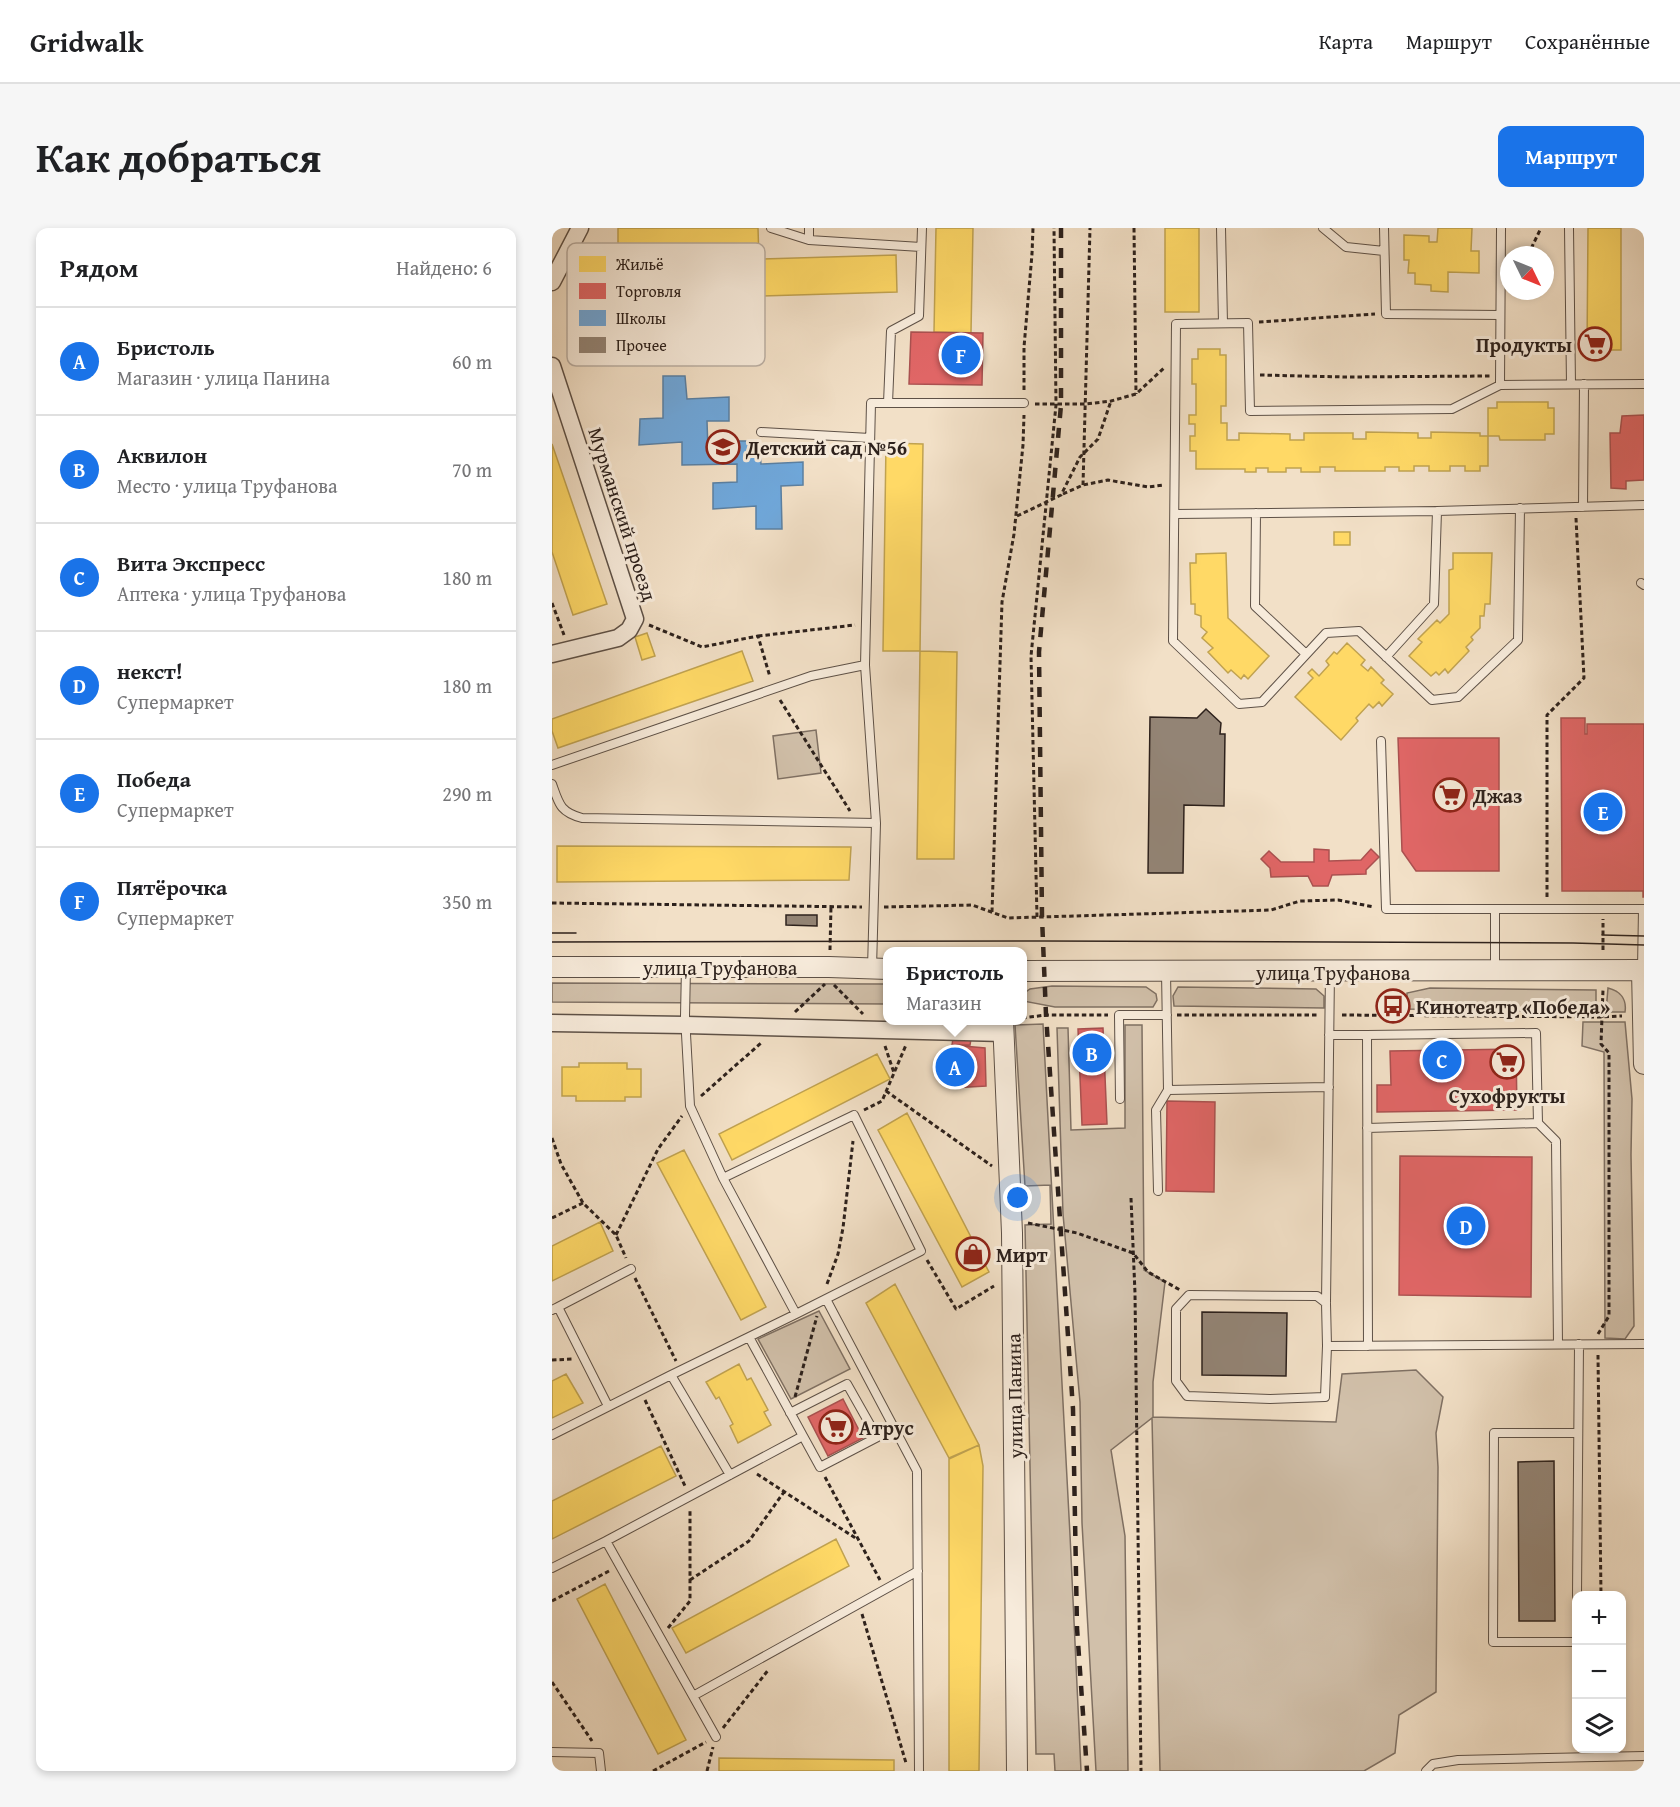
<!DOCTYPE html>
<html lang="ru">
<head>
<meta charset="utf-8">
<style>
	body { margin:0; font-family:"Gentium Book Plus",serif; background:#f6f6f6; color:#202124 }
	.controls { position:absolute; right:18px; bottom:18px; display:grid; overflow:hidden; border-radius:12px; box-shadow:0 3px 9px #0003 }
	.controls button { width:54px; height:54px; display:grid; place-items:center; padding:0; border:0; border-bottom:2px solid #e0e0e0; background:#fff; color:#202124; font:30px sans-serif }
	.compass { position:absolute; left:948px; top:18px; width:54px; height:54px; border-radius:50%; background:#fff; box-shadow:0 3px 9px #0003; rotate:133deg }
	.you { position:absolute; left:466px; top:970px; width:21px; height:21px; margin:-15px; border:4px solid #fff; border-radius:50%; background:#1a73e8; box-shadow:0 0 0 9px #1a73e833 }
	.badge { display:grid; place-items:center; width:39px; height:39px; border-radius:50%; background:#1a73e8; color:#fff; font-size:20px; font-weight:700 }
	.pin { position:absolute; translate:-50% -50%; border:3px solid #fff; box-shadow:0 2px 6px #0006 }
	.popup { position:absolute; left:331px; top:719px; width:144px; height:78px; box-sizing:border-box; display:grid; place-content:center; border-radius:12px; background:#fff; filter:drop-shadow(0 2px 4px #0005); font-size:20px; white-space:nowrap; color:#757577 }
	.popup b { font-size:22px; color:#202124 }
	.popup::after { content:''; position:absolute; left:50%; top:100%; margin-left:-12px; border:12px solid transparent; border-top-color:#fff }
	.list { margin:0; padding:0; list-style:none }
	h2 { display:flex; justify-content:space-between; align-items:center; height:78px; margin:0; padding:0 24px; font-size:26px }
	h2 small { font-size:20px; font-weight:400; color:#757577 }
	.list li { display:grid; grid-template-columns:39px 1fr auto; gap:18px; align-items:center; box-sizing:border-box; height:108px; padding:0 24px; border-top:2px solid #e0e0e0 }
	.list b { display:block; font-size:22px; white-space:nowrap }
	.list p { margin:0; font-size:20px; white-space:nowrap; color:#757577 }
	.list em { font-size:20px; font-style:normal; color:#757577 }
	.icon { flex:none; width:33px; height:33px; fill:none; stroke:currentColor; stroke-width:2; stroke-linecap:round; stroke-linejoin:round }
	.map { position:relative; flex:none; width:1092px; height:1543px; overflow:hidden; border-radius:12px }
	header { display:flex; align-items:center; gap:36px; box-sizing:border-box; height:84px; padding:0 30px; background:#fff; border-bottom:2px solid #e0e0e0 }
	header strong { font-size:28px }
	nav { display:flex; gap:33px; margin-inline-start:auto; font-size:21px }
	.intro { display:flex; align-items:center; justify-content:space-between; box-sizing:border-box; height:144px; padding:0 36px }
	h1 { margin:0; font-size:42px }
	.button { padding:15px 27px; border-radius:12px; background:#1a73e8; color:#fff; font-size:21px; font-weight:700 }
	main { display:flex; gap:36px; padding:0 36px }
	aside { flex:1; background:#fff; border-radius:12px; box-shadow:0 3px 9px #0003 }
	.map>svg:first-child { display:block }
	.green { fill:#d1c0aa; stroke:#7f7063; stroke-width:1.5 }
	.homes { fill:#ffd966; stroke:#c0a250; stroke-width:1.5 }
	.shops { fill:#e06666; stroke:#aa5150; stroke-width:1.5 }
	.schools { fill:#6fa8dc; stroke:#5b80a2; stroke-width:1.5 }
	.building { fill:#938475; stroke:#2d211c; stroke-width:1.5 }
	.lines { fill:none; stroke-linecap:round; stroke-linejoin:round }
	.service-casing { stroke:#5e5147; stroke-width:10 }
	.minor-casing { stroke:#5e5147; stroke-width:19 }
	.tertiary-casing { stroke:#5e5147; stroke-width:22 }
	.path { stroke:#2d211c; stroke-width:3; stroke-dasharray:4.5 3; stroke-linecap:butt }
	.service { stroke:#f7ebdb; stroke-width:8 }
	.minor { stroke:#f7ebdb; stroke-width:16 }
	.tertiary { stroke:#f7ebdb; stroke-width:20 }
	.tram { stroke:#2d211c; stroke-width:1.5 }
	.rail { stroke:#2d211c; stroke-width:4.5; stroke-dasharray:10 10; stroke-linecap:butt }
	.labels { text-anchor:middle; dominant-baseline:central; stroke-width:6; stroke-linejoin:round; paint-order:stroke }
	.poi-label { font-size:20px; font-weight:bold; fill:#2d211c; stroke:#f7ebdb; text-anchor:start }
	.street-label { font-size:20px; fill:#2d211c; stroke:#f7ebdb }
	.key { fill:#f7ebdb; stroke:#baaea2; stroke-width:1.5 }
	.key-label { font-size:16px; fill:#2d211c }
</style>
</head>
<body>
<header>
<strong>Gridwalk</strong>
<nav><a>Карта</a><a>Маршрут</a><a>Сохранённые</a></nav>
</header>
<div class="intro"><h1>Как добраться</h1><a class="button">Маршрут</a></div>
<main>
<aside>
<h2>Рядом<small>Найдено: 6</small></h2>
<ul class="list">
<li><span class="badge">A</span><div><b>Бристоль</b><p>Магазин · улица Панина</p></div><em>60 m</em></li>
<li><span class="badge">B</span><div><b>Аквилон</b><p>Место · улица Труфанова</p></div><em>70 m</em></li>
<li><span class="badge">C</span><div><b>Вита Экспресс</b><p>Аптека · улица Труфанова</p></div><em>180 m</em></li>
<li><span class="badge">D</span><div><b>некст!</b><p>Супермаркет</p></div><em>180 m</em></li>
<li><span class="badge">E</span><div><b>Победа</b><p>Супермаркет</p></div><em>290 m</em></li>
<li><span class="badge">F</span><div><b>Пятёрочка</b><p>Супермаркет</p></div><em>350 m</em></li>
</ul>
</aside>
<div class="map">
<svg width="1092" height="1543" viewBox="0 0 1092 1543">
	<rect width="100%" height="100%" fill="#f2e0c7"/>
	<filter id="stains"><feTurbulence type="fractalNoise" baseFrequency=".00333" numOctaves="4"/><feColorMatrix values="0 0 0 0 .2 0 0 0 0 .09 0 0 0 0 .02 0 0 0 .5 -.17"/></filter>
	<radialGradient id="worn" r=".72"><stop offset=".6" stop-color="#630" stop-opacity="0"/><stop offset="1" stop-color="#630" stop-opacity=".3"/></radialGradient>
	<path class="green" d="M264,502l5,43 -43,6 -5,-43z
		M0,755l335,1v20l-335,-2z
		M500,758l94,1 10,7 1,6 -4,7h-98l-32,-6v-7l7,-5z
		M626,759l138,2 8,7v12l-150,-2 -1,-10z
		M878,760l166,2v22l-189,-3v-16z
		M1056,760c12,3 19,11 17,24h-19z
		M1031,794h42l7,77 -1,56 3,171 -9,13 -20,-1 -1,-286 -22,-6z
		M491,796l27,511 11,236h-26l-1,-17h-18l-11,-529 26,-1 -1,-39 -25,1 -10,-161z
		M573,797h17l2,245 21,12 -12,100v35l183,5 6,-48 74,-4 27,27 -7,36 2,34 -2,225 -37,23 -4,38 -31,18h-204l-8,-353 -41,32 14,86 3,235h-32l-14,-248 -2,-121 -17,-188 -6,-186h11l3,102 54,-2z
		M267,1083l31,58 -59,30 -33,-60z"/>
	<path class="homes" d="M66,0h140l1,31h-141z
		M384,0h37l-2,105 -37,-1z
		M613,0h34v84h-34z
		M886,0h34l-1,23h8v22l-31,-1v20l-17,-1v-6l-16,-1v-11h-7l1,-13h-5v-25l25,1v6h8z
		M1036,0h33v122h-34z
		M344,27l1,37 -138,4v-37z
		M646,121h22v6h6v51h-5v17h6v17h12v-7l51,1v6h14v-7h49v6h13v-7l52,1v5h13v-6l49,1v3h8v30h-8v5h-15v-5h-15v5h-21v-5h-15v5h-15v-4h-14v4h-50v-4h-15v5h-19v-4h-15v4h-18v-4h-12v4h-11v-3h-49v-18h-6v-15h5v-12h-6v-9h7v-31h-4v-25h6z
		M945,174h51v6h6v26h-9v6h-45l-1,-4h-11v-28h9z
		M334,215l37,1 -3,207h-37z
		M0,216l55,160 -34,11 -21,-63z
		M782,304h16v13h-16z
		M674,325l2,65 41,38 -21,23 -4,-4 -3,4 -10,-9 -3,3 -20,-21 5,-4 -11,-10 5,-6 -6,-5v-11l-6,-2v-10h-4l-1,-41h6v-9z
		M901,325h39l-2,51h-5l-1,12h-4v12l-9,9 2,3 -7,7 3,4 -21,22 -3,-4 -6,6 -3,-3 -5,4 -22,-20 13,-14 -4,-3 19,-19 3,3 9,-9v-44l4,-1z
		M95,405l8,23 -13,4 -7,-23z
		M795,415l18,17 -4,5 7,6 3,-4 13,13 -3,3 12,11 -11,12 -3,-4 -6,6 -4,-4 -13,14 2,3 -17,19 -46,-43 18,-19 -5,-5 4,-4 7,7 10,-11 -3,-4 8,-9 3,2z
		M190,423l11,30 -195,67 -6,-17v-12z
		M368,423l37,1 -3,207h-37z
		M5,618l294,1 -2,33 -292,2z
		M325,826l13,25 -158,81 -13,-26z
		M27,835h48v6h14v28h-16v4h-49v-5h-14v-29h17z
		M355,885l82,159 -27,15 -84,-157z
		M132,922l82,157 -25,13 -84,-157z
		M48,994l13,29 -61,30v-35z
		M343,1056l84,161 -30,13 -83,-155z
		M187,1136l8,16 4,-2 17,32 -4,2 7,13 -33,18 -8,-17 3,-2 -14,-27 -3,2 -10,-17z
		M14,1146l17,29 -31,15v-37z
		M427,1217l4,21 -4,305h-30v-312z
		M109,1218l15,30 -124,63v-38z
		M284,1311l13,27 -163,87 -14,-25z
		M53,1356l81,156 -28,14 -81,-155z
		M167,1530l175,2v11h-175z"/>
	<path class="shops" d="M359,104l72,1 -1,52 -73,-1z
		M1092,187v65l-18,1v8l-15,-1 -1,-55h10l2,-17z
		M1009,490h24v16h2v-10h57v173h-1v-6h-81z
		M846,510h101v133h-83l-14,-20z
		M762,621l15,1v11l32,-1 10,-11 8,8 -13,13v4l-34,1 -4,11h-15l-5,-10 -37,1 -1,-9 -9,-9 8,-8 12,11h33z
		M551,800l4,96 -25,1 -4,-96z
		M402,804l18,1 -2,12h-18z
		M400,817l33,3 1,38 -34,2z
		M964,821l1,61 -140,2v-27h14l-1,-34z
		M615,873l48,1 -1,90 -48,-1z
		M848,928l132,1 -1,140 -132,-2z
		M291,1171l20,39 -35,18 -20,-39z"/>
	<path class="schools" d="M111,148h22l2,23 42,-2v24h-22l1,30 29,-1v-9h22l2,23 42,-2v23l-22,1 1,43h-26v-23l-43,3v-26l24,-1v-18l-55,1v-23l-43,3 1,-26 23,-1z"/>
	<path class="building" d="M654,481l15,14 -1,11h5l-1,72 -40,-1 -1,68h-35l2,-156 47,1z
		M234,687h31v11l-31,-1z
		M650,1084l85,1 -1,63 -84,-1z
		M1002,1233l1,160h-36l-1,-159z"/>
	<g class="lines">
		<defs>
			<path id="service" d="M219,0l38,12
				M257,0v12l112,7
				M669,0l2,95
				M771,0l23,19 38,4
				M832,0l2,86 114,1
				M1017,0l2,156
				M948,157l1,-157
				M336,175l3,-72 28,-15 3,-88
				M209,204l109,6
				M1031,279l1,-123
				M968,280l-2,132 -60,57 -26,3 -73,-69 -33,2 -64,69 -23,2 -66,-63 3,-317 72,-1 2,88 202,-2 48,-24 144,-1
				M704,285l-1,93 51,48
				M624,286l261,-3 207,-6
				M1089,355l3,2
				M834,429l48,-53 3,-93
				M829,513l5,168h257l-1,60
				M0,537l259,-89 54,-11
				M0,556c7,20 8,28 30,34l294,5
				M943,681v62
				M134,739l-1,49 5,90 33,72 73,136 -125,61 59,100
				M320,740l4,-145 -11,-158 6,-262h153
				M614,744l2,118 161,-3
				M777,807h38
				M568,871l-1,-84h48
				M815,900l171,-5
				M171,950l131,-63 67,136 -125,63
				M606,963l-2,-81 12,-20
				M274,1071l91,172 2,300
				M774,1075l-9,-7 -128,-1 -13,14v72l11,15 83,3 55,-2 2,-51 317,-2
				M6,1079l73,-38
				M0,1082l6,-3 50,99
				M775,1118l-1,-43 4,-331
				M816,1118l-1,-311 169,-2 2,90 18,18 2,203
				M238,1185l57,-29 30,53
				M0,1207l119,-60
				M251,1208l17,31 75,-39
				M0,1340l54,-27
				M1025,1368l2,-252
				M1024,1414h-83l1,-209h83
				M141,1468l225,-125
				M164,1509l-110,-196 197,-105 -54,-99
				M0,1524l47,1 2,18
				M874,1543l7,-7 25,-4 186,-4"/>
			<path id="minor" d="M0,54l28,-54
				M0,138l83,253 -6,11 -11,8 -66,16
				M0,795l134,2 318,8"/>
			<path id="tertiary" d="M0,739h277l59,2
				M1090,742l2,94
				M470,743l622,-1
				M451,792l9,213 5,538"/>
		</defs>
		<use href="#service" class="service-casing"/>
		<use href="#minor" class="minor-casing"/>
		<use href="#tertiary" class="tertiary-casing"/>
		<path class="path" d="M582,0l2,166
			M976,27l13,-27
			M707,94l116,-8
			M708,147l85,2 145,-1
			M472,162v-43l8,-93 1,-26
			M483,176h51l25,-3 25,-7 28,-26
			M531,257l7,-257
			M511,266l20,-9 25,-5 40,7 16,-2
			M465,288l44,-21 19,-38 18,-18 13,-38
			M0,375l12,32
			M97,397l53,22 56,-11 12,41
			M206,408l97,-11
			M228,472l70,111
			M995,669v-182l37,-37 -8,-160
			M0,675l310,4
			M332,679l88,-2 36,13 263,-8 29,-9 38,-1 36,7
			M440,684l10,-310 12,-68 9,-89 1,-30
			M485,689l-6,-261 25,-251 -2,-177
			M278,722l1,-44
			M1051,722v-31
			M282,757l29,29
			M243,784l30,-28
			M625,787h140
			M790,787l259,2 21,-1
			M470,790l24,-3h62
			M333,818l9,27
			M334,863l106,75
			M149,868l60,-53
			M312,882l18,-9 24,-56
			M0,910l9,26 22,39 33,32 10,23
			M579,970l4,95 6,478
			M0,990l31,-15
			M476,995l49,10 56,20 15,19 32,18
			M64,1007l42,-86 24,-33
			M375,1032l29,49 38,-23
			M83,1050l41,83
			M275,1056l11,-30 5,-26 10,-87
			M1046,1106l11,-18v-263l-8,-9 2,-54
			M1046,1127l3,241
			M0,1132l21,-1
			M243,1169l22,-81
			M93,1172l40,86
			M205,1246l100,65
			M273,1249l55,103
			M138,1352l59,-39 35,-49
			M0,1373l57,-30
			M310,1386l44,149
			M116,1400l22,-27v-91
			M0,1454l40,59
			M171,1500l46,-59
			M101,1543l53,-29
			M155,1543l6,-24"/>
		<use href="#service" class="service"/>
		<use href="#minor" class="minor"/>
		<use href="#tertiary" class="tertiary"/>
		<path class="tram" d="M0,705h24
			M1050,707l42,1
			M0,714l492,-1 529,2 71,2"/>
		<path class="rail" d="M509,0v177l-22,247 3,265 4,98 27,394 4,219 10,143"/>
	</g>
	<defs>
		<symbol id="supermarket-ring" viewBox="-11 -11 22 22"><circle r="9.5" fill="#f7ebdb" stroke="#8f2418" stroke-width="1.5"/><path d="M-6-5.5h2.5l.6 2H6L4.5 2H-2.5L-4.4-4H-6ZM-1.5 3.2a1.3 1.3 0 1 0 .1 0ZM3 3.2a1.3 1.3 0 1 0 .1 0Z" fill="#8f2418"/></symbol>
		<symbol id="school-ring" viewBox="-11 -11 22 22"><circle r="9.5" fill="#f7ebdb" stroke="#8f2418" stroke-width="1.5"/><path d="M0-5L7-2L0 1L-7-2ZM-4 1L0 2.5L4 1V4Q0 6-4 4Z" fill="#8f2418"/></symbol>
		<symbol id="bus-ring" viewBox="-11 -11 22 22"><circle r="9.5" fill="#f7ebdb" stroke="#8f2418" stroke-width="1.5"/><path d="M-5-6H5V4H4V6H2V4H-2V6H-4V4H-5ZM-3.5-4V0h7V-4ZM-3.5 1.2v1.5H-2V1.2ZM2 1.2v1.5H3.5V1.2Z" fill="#8f2418"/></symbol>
		<symbol id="shop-ring" viewBox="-11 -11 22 22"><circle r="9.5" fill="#f7ebdb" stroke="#8f2418" stroke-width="1.5"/><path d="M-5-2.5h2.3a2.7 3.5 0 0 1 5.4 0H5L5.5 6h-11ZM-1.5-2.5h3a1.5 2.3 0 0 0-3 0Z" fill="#8f2418"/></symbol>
	</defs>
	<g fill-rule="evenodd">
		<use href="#supermarket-ring" x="1024" y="97" width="38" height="38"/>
		<use href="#school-ring" x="152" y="200" width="38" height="38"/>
		<use href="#supermarket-ring" x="879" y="548" width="38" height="38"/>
		<use href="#bus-ring" x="822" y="759" width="38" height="38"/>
		<use href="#supermarket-ring" x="936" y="815" width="38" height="38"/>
		<use href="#shop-ring" x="402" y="1007" width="38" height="38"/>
		<use href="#supermarket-ring" x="265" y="1180" width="38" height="38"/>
	</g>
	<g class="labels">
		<g class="poi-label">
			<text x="1020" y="116" text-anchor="end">Продукты</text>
			<text x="194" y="219">Детский сад №56</text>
			<text x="921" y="567">Джаз</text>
			<text x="864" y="778">Кинотеатр «Победа»</text>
			<text x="955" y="867" text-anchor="middle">Сухофрукты</text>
			<text x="444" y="1026">Мирт</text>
			<text x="307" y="1199">Атрус</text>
		</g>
		<g class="street-label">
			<text transform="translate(71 286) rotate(72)">Мурманский проезд</text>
			<text x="168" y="739">улица Труфанова</text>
			<text x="781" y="744">улица Труфанова</text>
			<text transform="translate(462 1168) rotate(-91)">улица Панина</text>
		</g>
	</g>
	<rect x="15" y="15" width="198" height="123" rx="9" class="key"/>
	<rect x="27" y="28" width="27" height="16" fill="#ffd966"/>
	<rect x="27" y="55" width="27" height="16" fill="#e06666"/>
	<rect x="27" y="82" width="27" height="16" fill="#6fa8dc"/>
	<rect x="27" y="109" width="27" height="16" fill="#938475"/>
	<g class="key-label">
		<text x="64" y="42">Жильё</text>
		<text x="64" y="69">Торговля</text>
		<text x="64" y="96">Школы</text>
		<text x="64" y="123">Прочее</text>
	</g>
	<rect width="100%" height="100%" filter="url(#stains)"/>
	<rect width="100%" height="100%" fill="url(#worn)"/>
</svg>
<div class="controls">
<button>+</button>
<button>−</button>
<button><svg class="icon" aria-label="layers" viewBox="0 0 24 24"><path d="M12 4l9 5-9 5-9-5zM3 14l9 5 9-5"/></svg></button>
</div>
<svg class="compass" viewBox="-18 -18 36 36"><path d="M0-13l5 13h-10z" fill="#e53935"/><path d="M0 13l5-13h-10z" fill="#757577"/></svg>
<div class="you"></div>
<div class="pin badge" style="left:403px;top:839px">A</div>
<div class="popup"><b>Бристоль</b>Магазин</div>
<div class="pin badge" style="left:540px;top:825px">B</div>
<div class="pin badge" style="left:890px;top:832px">C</div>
<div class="pin badge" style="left:914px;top:998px">D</div>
<div class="pin badge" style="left:1051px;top:584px">E</div>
<div class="pin badge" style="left:409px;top:127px">F</div>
</div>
</main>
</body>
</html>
